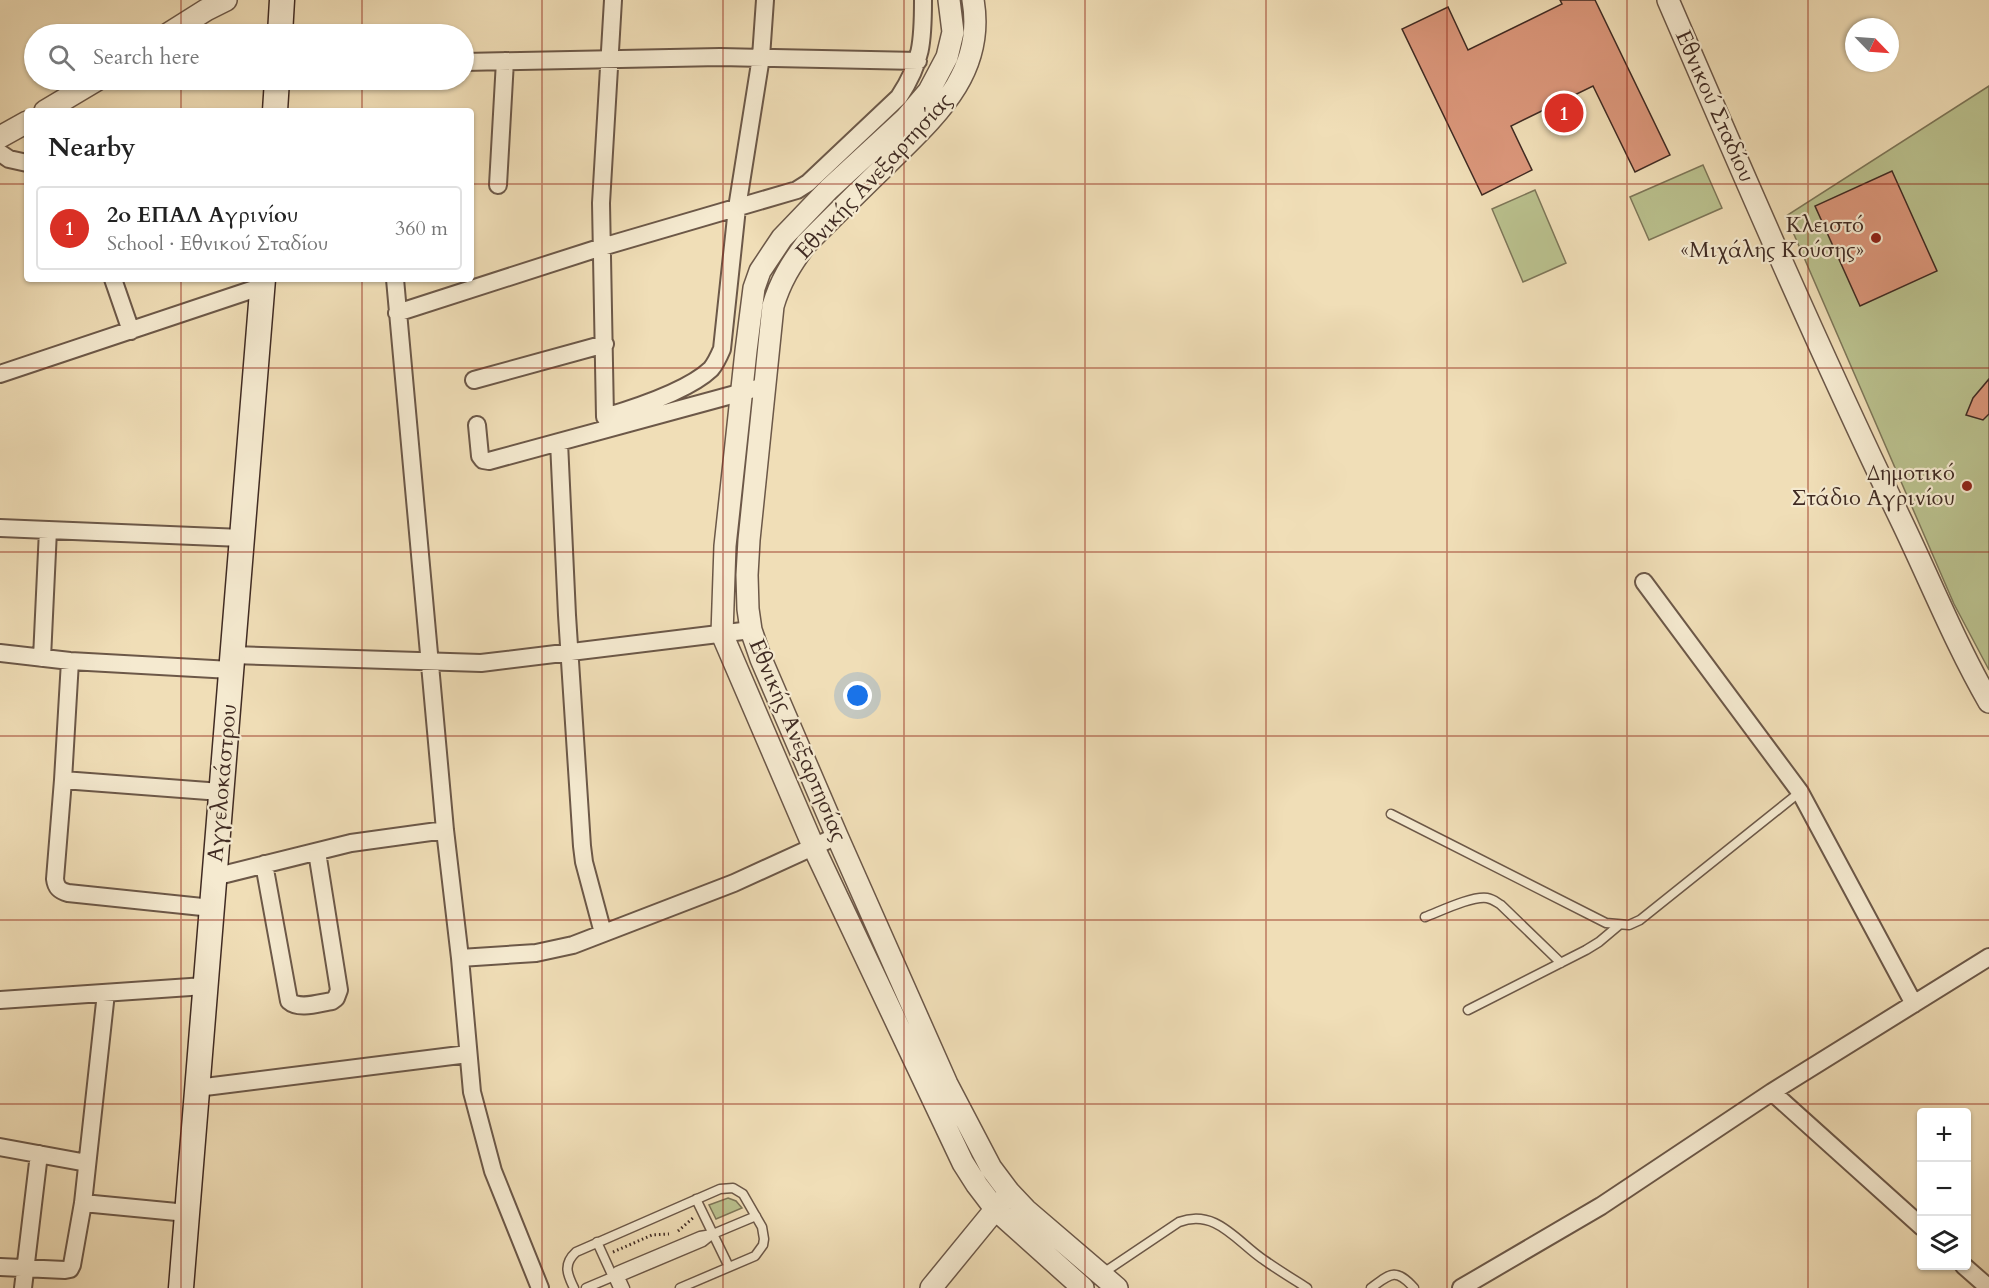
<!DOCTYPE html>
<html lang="en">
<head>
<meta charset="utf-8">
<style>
	body { margin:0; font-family:Cardo,serif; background:#f6f6f6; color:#222 }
	.controls { position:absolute; right:18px; bottom:18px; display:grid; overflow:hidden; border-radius:6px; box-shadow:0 2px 4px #0004 }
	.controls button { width:54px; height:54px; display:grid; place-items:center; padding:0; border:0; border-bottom:2px solid #e0e0e0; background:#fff; color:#222; font:30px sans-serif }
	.compass { position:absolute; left:1845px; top:18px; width:54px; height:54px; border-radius:50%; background:#fff; box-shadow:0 2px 4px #0004; rotate:115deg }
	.you { position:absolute; left:858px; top:696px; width:21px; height:21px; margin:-15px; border:4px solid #fff; border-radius:50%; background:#1a73e8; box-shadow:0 0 0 9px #1a73e833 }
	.badge { display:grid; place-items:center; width:39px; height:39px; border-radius:50%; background:#d93025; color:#fff; font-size:20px; font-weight:700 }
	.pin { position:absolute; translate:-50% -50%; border:3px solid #fff; box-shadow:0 2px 6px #0006 }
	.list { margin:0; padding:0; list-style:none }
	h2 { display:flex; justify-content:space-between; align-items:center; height:78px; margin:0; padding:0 24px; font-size:26px }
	h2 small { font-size:20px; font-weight:400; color:#767676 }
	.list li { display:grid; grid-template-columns:39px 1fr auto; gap:18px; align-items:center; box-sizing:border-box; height:84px; margin:0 12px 12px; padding:0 12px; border:2px solid #e0e0e0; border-radius:6px }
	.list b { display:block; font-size:22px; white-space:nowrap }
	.list p { margin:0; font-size:20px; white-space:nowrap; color:#767676 }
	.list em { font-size:20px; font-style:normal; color:#767676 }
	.icon { flex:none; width:33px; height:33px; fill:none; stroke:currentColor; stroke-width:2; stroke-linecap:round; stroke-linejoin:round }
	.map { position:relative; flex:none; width:1989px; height:1288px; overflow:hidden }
	.search { position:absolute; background:#fff; box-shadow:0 2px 4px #0004; left:24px; top:24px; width:450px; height:66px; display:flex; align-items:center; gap:15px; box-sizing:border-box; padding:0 21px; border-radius:33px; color:#767676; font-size:22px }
	.panel { position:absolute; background:#fff; box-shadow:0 2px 4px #0004; left:24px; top:108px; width:450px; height:174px; border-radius:6px }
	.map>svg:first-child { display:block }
	.green { fill:#bac18e; stroke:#7d7658; stroke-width:1.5 }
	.building { fill:#da967a; stroke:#402b23; stroke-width:1.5 }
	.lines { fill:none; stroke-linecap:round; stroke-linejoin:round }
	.service-casing { stroke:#6c5848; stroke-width:11 }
	.minor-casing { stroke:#6c5848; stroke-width:20 }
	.tertiary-casing { stroke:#6c5848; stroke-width:24 }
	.secondary-casing { stroke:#402b23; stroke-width:27 }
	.path { stroke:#402b23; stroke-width:3; stroke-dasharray:1.5 3; stroke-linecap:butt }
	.service { stroke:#f5ead0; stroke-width:8 }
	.minor { stroke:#f5ead0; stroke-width:16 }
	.tertiary { stroke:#f5ead0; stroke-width:21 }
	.secondary { stroke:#f5ead0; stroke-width:24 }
	.grid { fill:none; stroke:#8f2418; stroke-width:1.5; stroke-opacity:0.55 }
	.poi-dot { fill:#8f2418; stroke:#f5ead0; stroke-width:2 }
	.labels { text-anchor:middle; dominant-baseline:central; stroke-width:4.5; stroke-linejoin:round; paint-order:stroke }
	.street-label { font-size:22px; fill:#402b23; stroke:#f5ead0 }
	.poi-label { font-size:22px; fill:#402b23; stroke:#f5ead0; text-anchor:end }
</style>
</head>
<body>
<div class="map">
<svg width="1989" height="1288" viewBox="0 0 1989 1288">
	<rect width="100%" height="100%" fill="#f0deb7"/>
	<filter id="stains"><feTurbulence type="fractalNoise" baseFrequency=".00333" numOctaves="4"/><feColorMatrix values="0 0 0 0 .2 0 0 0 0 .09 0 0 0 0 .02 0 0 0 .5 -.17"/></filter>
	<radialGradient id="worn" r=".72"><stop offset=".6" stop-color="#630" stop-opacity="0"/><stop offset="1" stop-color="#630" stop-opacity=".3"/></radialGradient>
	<path class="green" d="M1989,86v584l-35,-66 -168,-388z
		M1703,165l19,43 -73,32 -19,-43z
		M1535,190l31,73 -43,19 -31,-73z
		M728,1198l8,3 6,7 -26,11 -7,-14z"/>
	<path class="building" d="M1560,0h35l75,155 -35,17 -42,-86 -82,40 21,44 -50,25 -80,-166 46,-22 20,43 94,-46z
		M1892,171l45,100 -77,35 -45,-100z
		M1989,379v35l-6,6 -17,-5 7,-17z"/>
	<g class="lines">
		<defs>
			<path id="service" d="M1391,814l215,109 23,2 11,-5 160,-128
				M1425,917c16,-6 46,-21 62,-19 6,1 9,4 14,7l60,58
				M1468,1010l118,-60 13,-8 19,-16
				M696,1199l33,68
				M597,1242l21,46
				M1103,1273l76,-51c37,-14 58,20 85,38 14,10 29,19 43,28
				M612,1277h8l83,-35 10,-8 43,-18
				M620,1277l5,11
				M574,1288c-7,-14 -11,-24 2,-36l144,-63 13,-1 10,6 19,33 2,12 -1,6 -8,11 -75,32
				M586,1288l26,-11 5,-6 7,-3 76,-32 12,-2
				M1371,1288c20,-15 25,-20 43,0"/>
			<path id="minor" d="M613,0l-12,203 4,214c30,-9 84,-27 106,-48 5,-6 8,-13 11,-20l15,-141 24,-151 4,-57
				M464,62l256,-5 198,4
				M0,153l9,6 18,4
				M498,185l7,-124
				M113,279l18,52
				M395,279l50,551 15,128 12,134 21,79 47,117
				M397,313l205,-66 195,-57 11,-7 91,-86c23,-35 24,-56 24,-97
				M0,374l263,-88
				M474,380l131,-36
				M477,425l3,31 3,4 6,1 276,-75
				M559,442l8,173 15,231 2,16 19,71
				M0,528l242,10
				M1644,582l156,210 114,212
				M0,653l70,8 161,9
				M232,655l249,8 270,-33
				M42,658l6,-128
				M70,661l-7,119 158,12
				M63,780l-8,99c1,9 5,12 13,14l144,15
				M264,864l25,137c10,9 30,2 43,0l4,-3 3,-8 -22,-138
				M214,877l137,-34 94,-13
				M460,958l76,-5 37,-8 161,-62 103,-47
				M0,1000l205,-14
				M197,1088l271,-34
				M1772,1092l150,135
				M0,1147l87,16
				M83,1203l104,10
				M1964,1266l25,22
				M0,1267l65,3 5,-1 2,-4 11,-62 23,-210
				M23,1288l16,-134
				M1461,1288l140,-82 171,-114 217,-135"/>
			<path id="tertiary" d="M949,0l4,32 -6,25 -18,34 -24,28 -76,70 -47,49 -22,33 -6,17 -8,63 -21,195 -3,88 92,214 149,315 14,22 19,25 87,78
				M973,0c13,75 -41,119 -88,166 -27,26 -53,52 -79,78 -15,20 -26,38 -33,62l-24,234 -2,35 1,34 3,21 10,29 76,177 110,248 44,84 18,24 17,18 91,78
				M1668,0c75,174 150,348 232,518 30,62 55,125 89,184
				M168,34l38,-24 20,-10
				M45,111l52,-31
				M0,137l27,-15
				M931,1288l72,-88"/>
			<path id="secondary" d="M280,34l2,-34
				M275,111l2,-31
				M181,1288l82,-1009"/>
		</defs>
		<use href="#service" class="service-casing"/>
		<use href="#minor" class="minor-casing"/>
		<use href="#tertiary" class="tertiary-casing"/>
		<use href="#secondary" class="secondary-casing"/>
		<path class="path" d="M678,1231l15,-13
			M613,1252l39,-17 17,-1"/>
		<use href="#service" class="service"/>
		<use href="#minor" class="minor"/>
		<use href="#tertiary" class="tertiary"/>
		<use href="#secondary" class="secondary"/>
	</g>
	<path class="grid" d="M181,0v34M362,0v34M542,0v1288M723,0v1288M904,0v1288M1085,0v1288M1266,0v1288M1447,0v1288M1627,0v1288M1808,0v1288M181,80v31M362,80v31M0,184h27M471,184h1518M181,279v1009M362,279v1009M0,368h1989M0,552h1989M0,736h1989M0,920h1989M0,1104h1989"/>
	<g class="poi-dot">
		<circle cx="1876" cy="238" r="6"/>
		<circle cx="1967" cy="486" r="6"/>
	</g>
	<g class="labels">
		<g class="street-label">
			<text transform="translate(1715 106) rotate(66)">Εθνικού Σταδίου</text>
			<text transform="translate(874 176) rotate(-47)">Εθνικής Ανεξαρτησίας</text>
			<text transform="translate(798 740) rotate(67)">Εθνικής Ανεξαρτησίας</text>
			<text transform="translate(222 783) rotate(-85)">Αγγελοκάστρου</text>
		</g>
		<g class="poi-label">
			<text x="1864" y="225">Κλειστό<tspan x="1864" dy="25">«Μιχάλης Κούσης»</tspan></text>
			<text x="1955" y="473">Δημοτικό<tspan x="1955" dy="25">Στάδιο Αγρινίου</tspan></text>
		</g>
	</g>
	<rect width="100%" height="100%" filter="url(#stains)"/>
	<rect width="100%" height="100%" fill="url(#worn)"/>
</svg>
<div class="controls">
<button>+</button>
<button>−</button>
<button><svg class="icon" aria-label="layers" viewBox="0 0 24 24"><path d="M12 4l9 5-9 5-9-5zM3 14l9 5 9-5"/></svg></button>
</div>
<svg class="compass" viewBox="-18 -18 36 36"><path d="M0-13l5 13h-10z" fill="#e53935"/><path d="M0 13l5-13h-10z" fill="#767676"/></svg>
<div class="you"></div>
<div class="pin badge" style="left:1564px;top:113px">1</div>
<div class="search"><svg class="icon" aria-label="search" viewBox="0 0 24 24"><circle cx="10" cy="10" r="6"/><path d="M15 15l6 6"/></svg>Search here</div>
<section class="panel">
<h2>Nearby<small></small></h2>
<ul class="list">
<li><span class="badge">1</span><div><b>2ο ΕΠΑΛ Αγρινίου</b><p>School · Εθνικού Σταδίου</p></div><em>360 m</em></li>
</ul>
</section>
</div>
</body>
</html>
